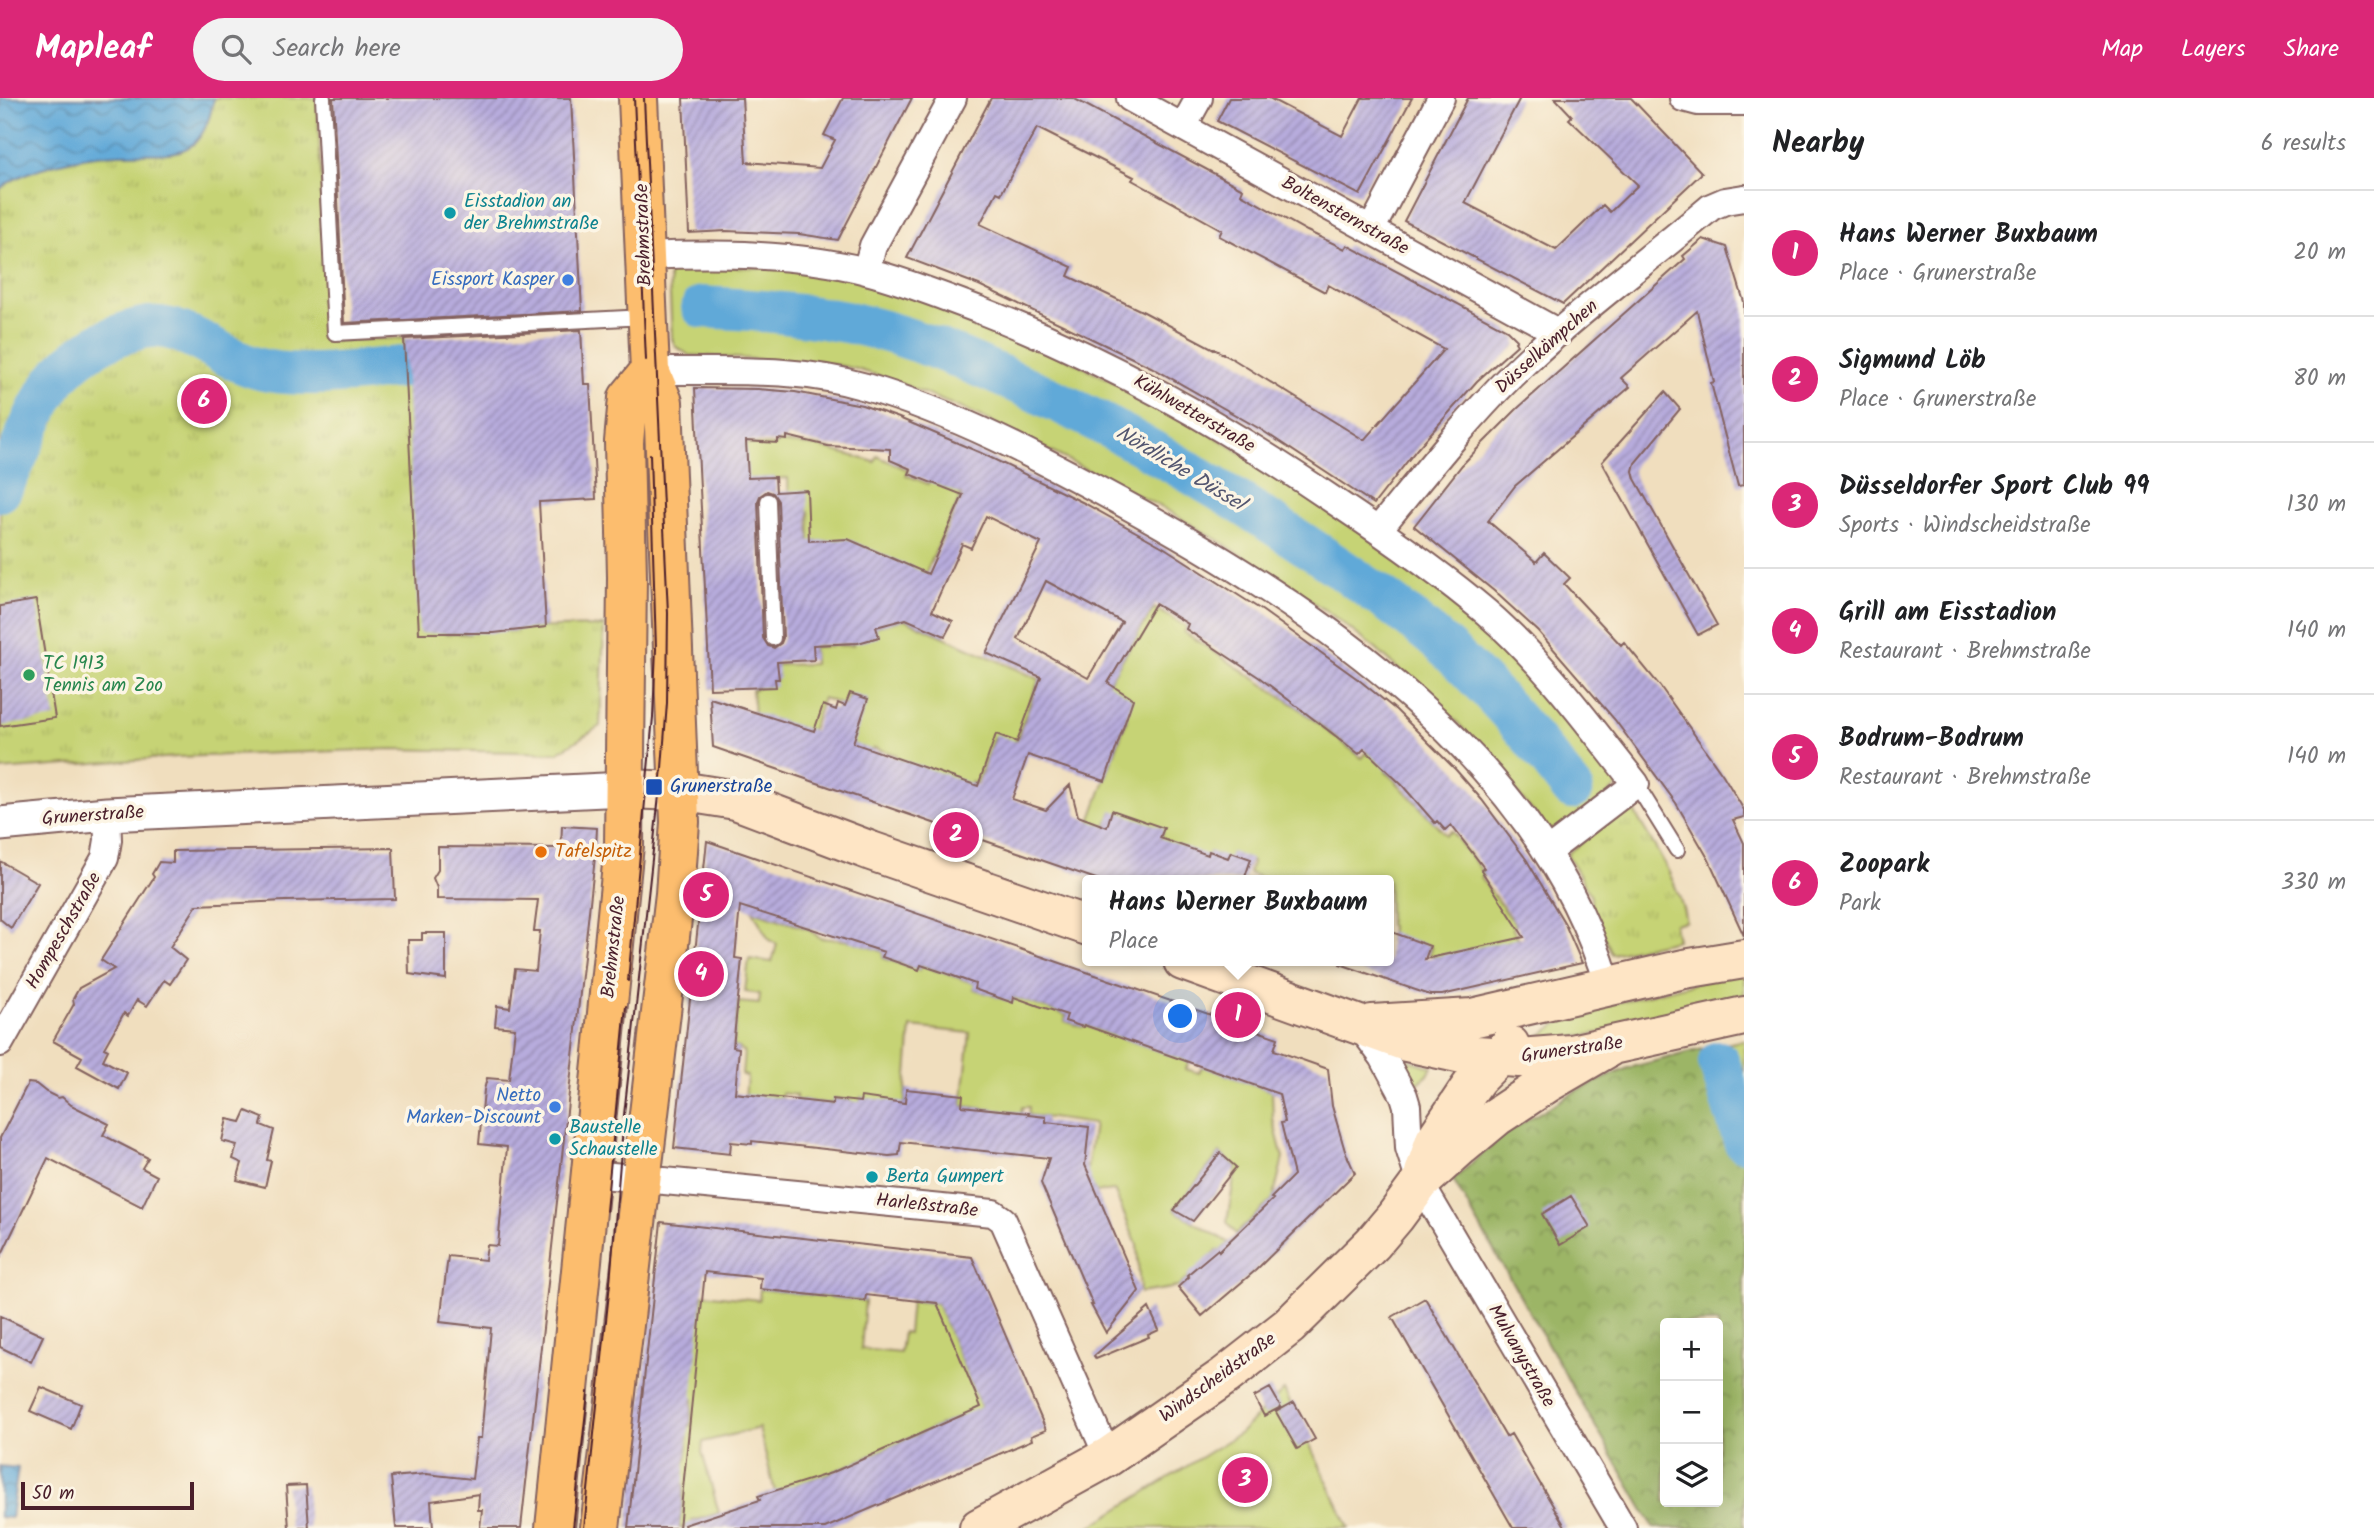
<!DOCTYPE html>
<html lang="en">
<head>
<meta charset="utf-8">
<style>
	body { margin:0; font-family:Kalam,sans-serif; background:#f2f2f2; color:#202124 }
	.controls { position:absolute; right:21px; bottom:21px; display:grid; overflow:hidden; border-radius:7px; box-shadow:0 7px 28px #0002 }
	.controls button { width:63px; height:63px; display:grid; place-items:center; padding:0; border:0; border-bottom:2px solid #e0e0e0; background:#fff; color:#202124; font:35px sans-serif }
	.scale { position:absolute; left:21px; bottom:18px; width:173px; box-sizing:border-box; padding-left:7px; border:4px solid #4a1f2b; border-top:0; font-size:19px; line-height:24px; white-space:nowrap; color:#4a1f2b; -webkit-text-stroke:5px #fcf5e5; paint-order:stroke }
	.you { position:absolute; left:1181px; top:919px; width:24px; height:24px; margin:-18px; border:5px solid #fff; border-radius:50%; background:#1a73e8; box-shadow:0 0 0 10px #1a73e833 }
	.badge { display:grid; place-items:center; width:46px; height:46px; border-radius:50%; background:#db2777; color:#fff; font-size:23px; font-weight:700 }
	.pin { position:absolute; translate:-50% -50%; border:4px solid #fff; box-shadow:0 2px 7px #0006 }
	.popup { position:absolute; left:1082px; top:777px; width:312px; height:91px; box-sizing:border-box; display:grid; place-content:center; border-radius:7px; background:#fff; filter:drop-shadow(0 2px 5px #0005); font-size:23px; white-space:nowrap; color:#757577 }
	.popup b { font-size:26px; color:#202124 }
	.popup::after { content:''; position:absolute; left:50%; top:100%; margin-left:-14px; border:14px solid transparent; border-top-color:#fff }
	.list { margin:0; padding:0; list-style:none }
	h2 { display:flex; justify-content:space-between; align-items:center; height:91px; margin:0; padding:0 28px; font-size:30px }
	h2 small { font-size:23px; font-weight:400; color:#757577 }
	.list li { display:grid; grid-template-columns:46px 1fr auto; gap:21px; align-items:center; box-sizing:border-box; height:126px; padding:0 28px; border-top:2px solid #e0e0e0 }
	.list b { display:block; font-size:26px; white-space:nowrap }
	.list p { margin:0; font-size:23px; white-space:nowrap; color:#757577 }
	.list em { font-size:23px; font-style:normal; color:#757577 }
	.icon { flex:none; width:38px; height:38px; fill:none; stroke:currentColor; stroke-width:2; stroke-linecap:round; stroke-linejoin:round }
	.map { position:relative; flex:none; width:1744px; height:1430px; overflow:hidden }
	header { display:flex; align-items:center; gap:42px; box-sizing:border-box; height:98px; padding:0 35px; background:#db2777; color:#fff }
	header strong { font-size:33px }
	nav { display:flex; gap:38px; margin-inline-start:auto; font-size:24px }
	.search { width:490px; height:63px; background:#f2f2f2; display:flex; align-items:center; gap:18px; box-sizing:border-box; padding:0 24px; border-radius:38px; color:#757577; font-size:26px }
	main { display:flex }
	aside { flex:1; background:#fff }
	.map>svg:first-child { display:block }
	.green { fill:#c6d375; stroke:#887950; stroke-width:2 }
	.forest { fill:url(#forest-crowns); stroke:#736a48; stroke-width:2; fill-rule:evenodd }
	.park { fill:url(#park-tufts); stroke:#887950; stroke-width:2 }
	.water { fill:url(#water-waves); stroke:#566482; stroke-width:2 }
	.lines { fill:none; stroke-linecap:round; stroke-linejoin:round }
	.river { stroke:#61a9d8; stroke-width:42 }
	.building { fill:url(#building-hatch); fill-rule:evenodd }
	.service-casing { stroke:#84625e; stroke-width:18 }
	.minor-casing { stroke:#84625e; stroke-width:30 }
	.tertiary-casing { stroke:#84625e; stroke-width:37 }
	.secondary-casing { stroke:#84625e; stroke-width:42 }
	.primary-casing { stroke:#84625e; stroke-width:42 }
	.service { stroke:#fff; stroke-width:14 }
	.minor { stroke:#fff; stroke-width:26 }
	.tertiary { stroke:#fff; stroke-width:33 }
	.secondary { stroke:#fee5c5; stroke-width:38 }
	.primary { stroke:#fcbd6e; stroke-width:38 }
	.tram { stroke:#4a1f2b; stroke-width:2 }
	.culture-dot { fill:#0f9aa8; stroke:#fcf5e5; stroke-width:2.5 }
	.shop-dot { fill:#3f7fe0; stroke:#fcf5e5; stroke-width:2.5 }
	.leisure-dot { fill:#2e9e5b; stroke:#fcf5e5; stroke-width:2.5 }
	.transit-dot { fill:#1a4fb4; stroke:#fcf5e5; stroke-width:2.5 }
	.food-dot { fill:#e8710a; stroke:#fcf5e5; stroke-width:2.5 }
	.labels { text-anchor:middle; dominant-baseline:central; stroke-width:7; stroke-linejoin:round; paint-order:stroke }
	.culture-label { font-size:19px; fill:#0d838f; stroke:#fcf5e5; text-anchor:start }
	.street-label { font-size:19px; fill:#4a1f2b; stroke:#fcf5e5 }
	.shop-label { font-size:19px; fill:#366cbe; stroke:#fcf5e5; text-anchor:end }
	.leisure-label { font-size:19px; fill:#27864d; stroke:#fcf5e5; text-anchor:start }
	.transit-label { font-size:19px; fill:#164399; stroke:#fcf5e5; text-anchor:start }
	.food-label { font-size:19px; fill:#c56008; stroke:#fcf5e5; text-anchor:start }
	.water-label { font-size:21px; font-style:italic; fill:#535670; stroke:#fcf5e5 }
</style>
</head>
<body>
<header>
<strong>Mapleaf</strong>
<div class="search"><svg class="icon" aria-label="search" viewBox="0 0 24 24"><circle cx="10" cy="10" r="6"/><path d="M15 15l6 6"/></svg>Search here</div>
<nav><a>Map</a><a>Layers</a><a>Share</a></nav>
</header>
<main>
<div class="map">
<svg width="1744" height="1430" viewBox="0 0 1744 1430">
	<defs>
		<pattern id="forest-crowns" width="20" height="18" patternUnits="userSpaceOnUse" patternTransform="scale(1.75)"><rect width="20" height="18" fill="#9cb566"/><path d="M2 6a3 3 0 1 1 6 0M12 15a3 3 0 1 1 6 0" fill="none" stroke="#819354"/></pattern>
		<pattern id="park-tufts" width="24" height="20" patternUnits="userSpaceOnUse" patternTransform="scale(1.75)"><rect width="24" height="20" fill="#c6d375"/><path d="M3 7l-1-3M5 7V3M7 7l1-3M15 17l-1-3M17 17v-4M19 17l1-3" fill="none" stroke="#acb565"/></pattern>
		<pattern id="water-waves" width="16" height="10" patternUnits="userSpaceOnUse" patternTransform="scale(1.75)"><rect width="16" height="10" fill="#61a9d8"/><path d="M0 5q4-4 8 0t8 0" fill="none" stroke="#5289af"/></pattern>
		<pattern id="building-hatch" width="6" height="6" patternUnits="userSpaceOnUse" patternTransform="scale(1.75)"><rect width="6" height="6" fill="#b7acdd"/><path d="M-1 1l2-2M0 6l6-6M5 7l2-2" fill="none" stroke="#978bb3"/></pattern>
	</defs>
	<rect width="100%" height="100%" fill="#fcf5e5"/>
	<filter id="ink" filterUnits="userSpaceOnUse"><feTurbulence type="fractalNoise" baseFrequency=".0143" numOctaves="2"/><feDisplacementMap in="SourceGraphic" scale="14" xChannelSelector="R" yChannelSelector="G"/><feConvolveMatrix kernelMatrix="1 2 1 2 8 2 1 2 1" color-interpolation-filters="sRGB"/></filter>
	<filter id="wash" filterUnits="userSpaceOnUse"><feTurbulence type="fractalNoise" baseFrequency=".00686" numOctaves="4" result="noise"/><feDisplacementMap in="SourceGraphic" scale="28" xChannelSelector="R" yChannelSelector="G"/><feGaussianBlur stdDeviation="1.57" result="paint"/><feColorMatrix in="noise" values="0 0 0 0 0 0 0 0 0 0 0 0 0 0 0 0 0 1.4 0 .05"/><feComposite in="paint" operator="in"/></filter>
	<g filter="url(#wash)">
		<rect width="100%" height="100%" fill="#f0debe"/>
		<path class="green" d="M678,168l105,2 82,11 154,55 166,84 188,117 132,106 112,132 2,12 -61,48 -9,-2 -91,-108 -82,-74 -48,-37 -102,-67 -63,-37 -185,-93 -92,-37 -33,-10 -23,-4 -141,-9 -14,-9 -3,-7 -3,-65z
			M777,344l39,4 59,16 2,-6 31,14 -2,5 22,9 2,-5 32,15 -37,80 -115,-26 -1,-37h-20l-1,-33 -43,2 -3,-37 34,3z
			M1154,510l33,19 -3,5 112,74 66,52 6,-7 21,17 -3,3 60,64 5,-4 34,44 -4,3 35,47 -4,3 7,11 -76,20 -14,-5 2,-7 -31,-10 -3,7 -8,-3 2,-15 -2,-1 -1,-45h-82l-14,-5 -3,5h-22l-18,-7 3,-11 -21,-7 -4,10 -69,-16 5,-17 -52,-18 -7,18 -16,-5 39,-108 -32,-15z
			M904,521l135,60 -24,65 -21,-7 -17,47 -6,-2 -3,8 -73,-28 2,-7 -23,-7 -2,5 -21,-7 15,-45 -17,-6 -4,11 -22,-8 -12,34 -57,-17 -2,-25 24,-10 -1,-15 39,-1 -1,-17 40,-2v-12z
			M753,813l55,18 12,9 33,3 31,11 -1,6 36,12 2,-5 55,19 -2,5 38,13 2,-5 52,18 -1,6 17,6 2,-2 105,36 -3,8 13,4 3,-7 70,25 1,28 10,39 -10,41 -37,35 -9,-12 9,-55 -16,-14 -46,57 55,33 -9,9 -3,-2 -39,37 -38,6 -3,-48 -23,-55 -17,2 -12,-10 9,-58 -66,-9 1,-8h-7l-1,6 -59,-7 8,-73 -59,-6 -7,84 -43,-14 -1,9 -12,-6 -14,-1 -1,5 -37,-4v-5l-14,-2 -1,5h-36l2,-22 -5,-1 2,-23 -5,-4 -6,-1 5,-45 21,2 1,-10 -15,-2 4,-33 23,3 5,-18 -8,-4z
			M1744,873v36l-219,39 32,-22 31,-14z
			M1397,959l35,10 -4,8 -17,14z
			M760,1191l105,12 -4,48 39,4 3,-21 5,1 3,-32 26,2 46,108 -24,6 -128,56 -56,19 -16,-64 -56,14 -1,10 17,61 -27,8 2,6 -15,1 5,-43 -7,-1c10,-20 12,-35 10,-58h3l3,-27 -7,-1 17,-104 56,6z
			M1284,1292l65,138h-261l152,-95z"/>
		<path class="forest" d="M1703,951l41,84v395h-90l-201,-348 53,-47 70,-42 52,-23zM1665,1225h53v179h-53z"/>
		<path class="park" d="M0,0h317l13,243 75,-3v17l41,279h23v-3h47v-3l88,-2 -4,100 -43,27 -166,-4 -214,8 -177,13z
			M1627,708l5,2c21,36 46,72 54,113l-12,3 3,16 -65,14 -21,-46v-12l-24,-42z
			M1744,942v93l-41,-84z"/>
		<path class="water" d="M0,0h214c-12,67 -42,54 -96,56 -33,1 -93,14 -118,35z
			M0,1368l18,2 -7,50 -11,-1z"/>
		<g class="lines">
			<path class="river" d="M702,209c55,3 109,7 163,19 58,14 114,40 168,64 98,45 190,100 280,160 52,35 106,71 151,115 40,39 75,80 108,124
				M0,393c21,-36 32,-81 58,-114 16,-19 39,-34 61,-42 15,-5 31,-11 47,-7 37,8 65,37 103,43 44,7 89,0 133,-4
				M1719,964l25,79"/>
		</g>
		<g id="blocks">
			<path class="building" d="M333,0h238l11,213 -238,12z
				M683,0h59l4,64 74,6 15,-28 -11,-5 19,-37h69l-74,142 -39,-6 -73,-3 -37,2z
				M991,0h82l170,91 -2,5 66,37 38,18 2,-4 160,85 10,10 -2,2 2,3 -40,36 -60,68 -43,55 -114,-75 -109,-62 -172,-82 -72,-27zM1037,30l97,49 -2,3 90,50 -3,6 106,56 3,-7 116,64 -80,91 -131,-81 -89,-47 -76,-36 4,-9 -92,-43 17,-32 4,2z
				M1229,0h40l73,38 20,-38h50l-52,97 -143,-74z
				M1468,0h52l-55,105 91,47 47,-45 7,7 28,-27 -69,-66 3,-3 -17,-18h76l71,75 -139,131 -159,-83z
				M1703,141l24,8 17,55v183l-6,1 -27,-103 3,-1 -17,-71 -76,67 9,9 -115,99 -27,35 48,41 8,-9 26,25 -6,6 57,61 3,-3 36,44 63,89 21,35v7l-11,3 11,23v93l-35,-76 -33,-57 -61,-83 -77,-89 -44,-40 -80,-65 48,-61 21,-22 35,-35 167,-149 -2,-3z
				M581,232l3,54h6l6,115 -57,3 7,125 -52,6h-75l-15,-294z
				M695,290l63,1 37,3 67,13 37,13 82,35 103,50 79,44 100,64 96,69 37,30 60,60 26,30 44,59 39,65 17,39 -140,32h-12l-90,-31v-3h49v-30l41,15 -5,13 99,-22 -43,-67 3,-2 -33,-43 -6,5 -8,-9 -2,2 -33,-38 -38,-36 -5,5 -99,-76 -74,-49 2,-5 -33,-20 -47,79 25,16 -28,82 -77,-26 -16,44 34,11 24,-25 8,31 29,11 5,-17 52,18 -4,10 48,17 1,-4 19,7 3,-6 20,7 -7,21h-145l-386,-133 -3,-49 104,33 9,-26 13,5 2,-7 7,3 5,-13 18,6 -15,44 125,43 18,-52 21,8 24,-65 -55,-24 55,-110 -55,-27 -15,32 -9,-4 -30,67 21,10 -8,15 -39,-17 -30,8 3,10 -21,6 -45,2 1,15 -37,2 2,17h-4l1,8 -66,2zM787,338l41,10 62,3v11l21,9 -2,5 54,21 -35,79 -80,-35 -39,2 -2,-51 -31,2 -1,-15 -27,1 -2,-37 32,2v-4l9,1zM767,393l6,2 5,8 5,137 -2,5 -7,5 -6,-2 -5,-8 -5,-137 2,-5zM1046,483l76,41 -34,56 -70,-39z
				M1665,294l15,17 -45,54 -2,8 2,8 82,146 -19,10 -96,-173z
				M36,502l19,118 -55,8v-120z
				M562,728l35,2 -1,20 -75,680h-41l2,-18h-4l1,-16 -48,7 2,27h-37l-5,-51 35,-3 46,5 5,-41h4l10,-110 -51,-6 8,-66 37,4 2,-15 11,1 9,-99 -28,-3 5,-54 3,-12 22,2 6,-52 -20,-2 2,-20 13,2 5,-39 21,2 4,-40h-6l4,-31 -101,-1v-11l-4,-10 5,-8v-23l123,1z
				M707,743l571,197 -4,12 54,19 4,37 13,45 10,22 -99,97 -54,46 -24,-29 11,-10 -2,-2 31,-26 1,2 54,-52 -2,-1 23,-23 -13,-52 4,-1 -6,-28 -195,-69 -1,2 -18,-6 2,-6 -28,-9 -25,-9 -1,6 -39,-14 1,-5 -30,-11 -24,-8 -2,5 -37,-13 2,-5 -144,-46 -5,52 7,1 -9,88 6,1 -4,45 98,11v-5l27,3 1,-5 44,6 1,-14 57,6 -1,11 67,7 -1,2 18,2v5l43,5 -4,38 54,126 -33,42 -15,-28h2l-52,-122 8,-25 -148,-16 -2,13 -10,1 -137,-15v3l-21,-2 -1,12 -56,-6z
				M393,750l2,51 -110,2 -88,4 -27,42 16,13 -16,24 -6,-4 -17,26 -10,-6 -9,16 -4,-3 -20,35 4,2 -5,10 24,13 -8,16 -42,-23 5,-9 -29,-16 21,-37 -1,-5 6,-11 35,-19 -13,-9 53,-83 -2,-3 7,-12 14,1v-12z
				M0,763l38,22 -27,45 -11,-9z
				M422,835h24v46l-37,-5 -1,-34h14z
				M28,985l8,1 10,8 12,6 4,-1 9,8 38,19 -6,11 45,23 -6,10 15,8 -15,31 -94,-49 -48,100v-120z
				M246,1013l17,7 -2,7 13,5 -7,30 4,1 -6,26 -28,-7 5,-17 -9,-4 4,-14 -15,-4 5,-22 14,3z
				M1220,1055l16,14 -43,54 -19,-11z
				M1571,1098l19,31 -30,18 -18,-31z
				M661,1124l311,35 74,173 -15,6 1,4 -207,88h-140l-1,-3 76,-25 -2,-4 73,-23 150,-66 -44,-104 -71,-8 -1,6 -105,-12 1,-11 -56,-6 -26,256h-51z
				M1425,1200l81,139 5,-3 55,94h-53l-121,-211z
				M1149,1210l10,22 -11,5 1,2 -53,22 -2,-3z
				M0,1218l43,20 -12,26 -31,-15z
				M41,1289l40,17 -10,25 -41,-18z
				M1270,1290l11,19 -17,9 -10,-19z
				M1294,1304l21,37 -18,10 -21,-37z
				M306,1387l3,43h-20l-3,-42z"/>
		</g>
	</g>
	<g filter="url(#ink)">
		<use href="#blocks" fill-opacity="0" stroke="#84625e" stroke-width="2"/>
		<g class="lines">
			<defs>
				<path id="service" d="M323,0l12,235 311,-16
					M768,403l5,137
					M1636,686l41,66"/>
				<path id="minor" d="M1130,0l429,235
					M1683,0l15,4h46
					M1183,29l16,-29
					M1371,132l70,-132
					M645,158c72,-3 151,-3 221,15 39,10 78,26 116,40 128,50 241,114 354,191 51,34 103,70 150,110 58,50 103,113 150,172l-89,68
					M866,173l7,-25 80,-148
					M650,273c72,1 146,-5 216,16 89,26 172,70 253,114 198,108 422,257 489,485
					M1378,432c43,-52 85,-106 133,-154 62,-61 134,-113 200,-169l14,-6 19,-3
					M1360,928l23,31 21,39 3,10 2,42 11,35 203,345
					M0,945l105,-185 3,-18 -1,-26
					M592,1076l401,39 10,7 105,237"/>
				<path id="tertiary" d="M0,726l107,-10 518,-25"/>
				<path id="secondary" d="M625,691l55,2 56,9 135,51 217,75
					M1183,863l223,81 56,12 57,4 52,-4 173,-38
					M1372,926l100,-6 212,-49 60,-10
					M1424,1075l11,-33 32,-48 10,-14 33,-33
					M979,1430l129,-71 117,-81 64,-50 84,-83 22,-26 25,-34 41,-37 35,-29 53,-35 60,-35"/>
				<path id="primary" d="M555,1430l69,-683 3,-268 -3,-135 4,-44 22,-27
					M600,1430l75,-634 5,-72 -17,-420 -13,-31 -12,-273"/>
			</defs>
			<use href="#service" class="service-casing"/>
			<use href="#minor" class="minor-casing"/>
			<use href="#tertiary" class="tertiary-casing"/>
			<use href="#secondary" class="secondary-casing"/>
			<use href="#primary" class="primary-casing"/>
			<use href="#service" class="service"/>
			<use href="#minor" class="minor"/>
			<use href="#tertiary" class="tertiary"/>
			<use href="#secondary" class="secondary"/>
			<use href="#primary" class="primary"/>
			<path class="tram" d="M634,0l12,262
				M628,883l25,-264 3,-68 -6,-195
				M606,1113l20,-205
				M573,1430l15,-136
				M584,1430l26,-245 14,-168 38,-347 5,-65 1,-90 -24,-515"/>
		</g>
	</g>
	<g class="culture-dot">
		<circle cx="450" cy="115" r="7"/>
		<circle cx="555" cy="1041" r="7"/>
		<circle cx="872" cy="1079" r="7"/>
	</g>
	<g class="shop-dot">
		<circle cx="568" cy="182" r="7"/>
		<circle cx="555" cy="1009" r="7"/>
	</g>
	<circle class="leisure-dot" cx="29" cy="577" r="7"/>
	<rect class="transit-dot" x="645" y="680" width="18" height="18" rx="3.5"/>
	<circle class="food-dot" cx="541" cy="754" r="7"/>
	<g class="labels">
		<g class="culture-label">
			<text x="464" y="104">Eisstadion an<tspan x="464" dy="22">der Brehmstraße</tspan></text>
			<text x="569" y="1030">Baustelle<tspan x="569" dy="22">Schaustelle</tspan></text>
			<text x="886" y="1079">Berta Gumpert</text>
		</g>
		<g class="street-label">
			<text transform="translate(1345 118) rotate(29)">Boltensternstraße</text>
			<text transform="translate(644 137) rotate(-92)">Brehmstraße</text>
			<text transform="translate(1547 249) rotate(-42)">Düsselkämpchen</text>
			<text transform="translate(1194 316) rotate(30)">Kühlwetterstraße</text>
			<text transform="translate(93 718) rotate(-4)">Grunerstraße</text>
			<text transform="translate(64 833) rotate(-60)">Hompeschstraße</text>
			<text transform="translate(614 849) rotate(-84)">Brehmstraße</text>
			<text transform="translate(1572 952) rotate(-8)">Grunerstraße</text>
			<text transform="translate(927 1108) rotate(6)">Harleßstraße</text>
			<text transform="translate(1521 1258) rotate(60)">Mulvanystraße</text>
			<text transform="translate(1218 1280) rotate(-36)">Windscheidstraße</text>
		</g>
		<g class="shop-label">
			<text x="554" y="182">Eissport Kasper</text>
			<text x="541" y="998">Netto<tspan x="541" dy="22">Marken-Discount</tspan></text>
		</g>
		<g class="leisure-label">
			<text x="43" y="566">TC 1913<tspan x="43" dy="22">Tennis am Zoo</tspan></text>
		</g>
		<g class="transit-label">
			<text x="670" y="689">Grunerstraße</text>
		</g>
		<g class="food-label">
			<text x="555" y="754">Tafelspitz</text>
		</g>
		<g class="water-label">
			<text transform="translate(1180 371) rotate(31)">Nördliche Düssel</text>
		</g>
	</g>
</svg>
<div class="controls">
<button>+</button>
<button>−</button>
<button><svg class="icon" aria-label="layers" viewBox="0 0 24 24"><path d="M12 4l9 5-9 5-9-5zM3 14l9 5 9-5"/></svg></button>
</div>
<div class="scale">50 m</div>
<div class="you"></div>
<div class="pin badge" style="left:1238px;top:917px">1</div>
<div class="popup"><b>Hans Werner Buxbaum</b>Place</div>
<div class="pin badge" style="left:956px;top:737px">2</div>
<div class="pin badge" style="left:1245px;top:1382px">3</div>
<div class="pin badge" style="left:701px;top:876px">4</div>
<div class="pin badge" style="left:706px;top:797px">5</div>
<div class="pin badge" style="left:204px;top:303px">6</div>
</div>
<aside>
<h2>Nearby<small>6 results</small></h2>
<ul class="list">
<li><span class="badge">1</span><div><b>Hans Werner Buxbaum</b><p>Place · Grunerstraße</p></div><em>20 m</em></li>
<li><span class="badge">2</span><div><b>Sigmund Löb</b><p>Place · Grunerstraße</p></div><em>80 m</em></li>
<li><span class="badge">3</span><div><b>Düsseldorfer Sport Club 99</b><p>Sports · Windscheidstraße</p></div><em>130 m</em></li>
<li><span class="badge">4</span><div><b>Grill am Eisstadion</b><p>Restaurant · Brehmstraße</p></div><em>140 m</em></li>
<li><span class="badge">5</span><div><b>Bodrum-Bodrum</b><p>Restaurant · Brehmstraße</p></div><em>140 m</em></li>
<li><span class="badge">6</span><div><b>Zoopark</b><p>Park</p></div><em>330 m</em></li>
</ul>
</aside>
</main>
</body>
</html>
